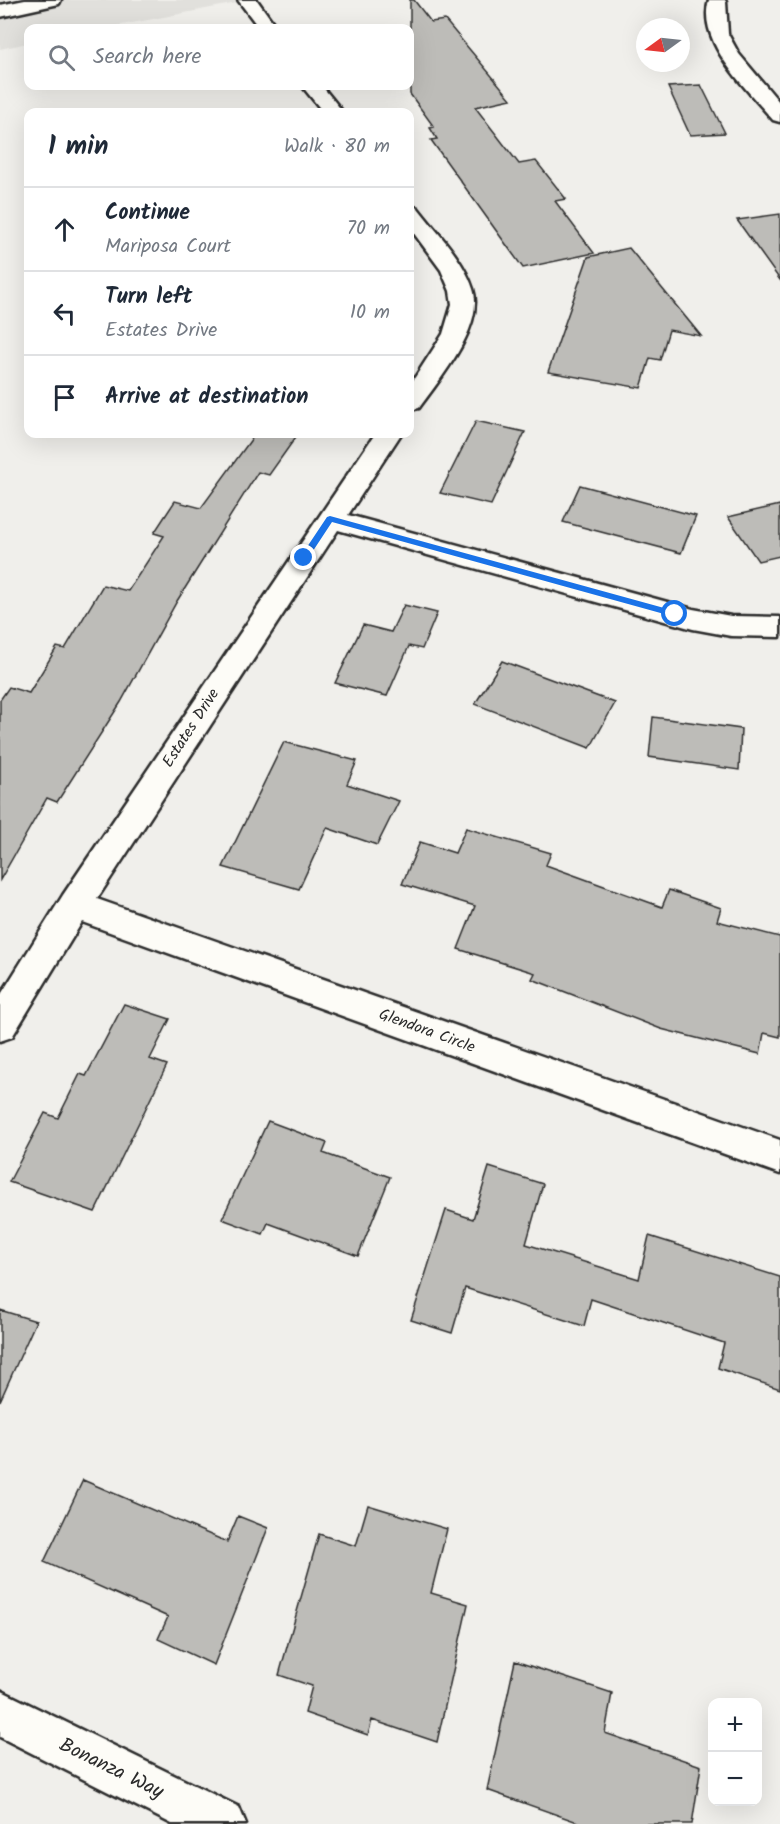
<!DOCTYPE html>
<html lang="en">
<head>
<meta charset="utf-8">
<style>
	body { margin:0; font-family:Kalam,sans-serif; background:#f6f6f7; color:#1f2937 }
	.controls { position:absolute; right:18px; bottom:18px; display:grid; overflow:hidden; border-radius:12px; box-shadow:0 6px 24px #0002 }
	.controls button { width:54px; height:54px; display:grid; place-items:center; padding:0; border:0; border-bottom:2px solid #e0e1e3; background:#fff; color:#1f2937; font:30px sans-serif }
	.compass { position:absolute; left:636px; top:18px; width:54px; height:54px; border-radius:50%; background:#fff; box-shadow:0 6px 24px #0002; rotate:255deg }
	.stop { position:absolute; width:18px; height:18px; margin:-14px; border:4px solid #1a73e8; border-radius:50%; background:#fff }
	.stop.end { background:#1a73e8; border-color:#fff; box-shadow:0 2px 6px #0008 }
	.list { margin:0; padding:0; list-style:none }
	h2 { display:flex; justify-content:space-between; align-items:center; height:78px; margin:0; padding:0 24px; font-size:26px }
	h2 small { font-size:20px; font-weight:400; color:#747a83 }
	.list li { display:grid; grid-template-columns:39px 1fr auto; gap:18px; align-items:center; box-sizing:border-box; height:84px; padding:0 24px; border-top:2px solid #e0e1e3 }
	.list b { display:block; font-size:22px; white-space:nowrap }
	.list p { margin:0; font-size:20px; white-space:nowrap; color:#747a83 }
	.list em { font-size:20px; font-style:normal; color:#747a83 }
	.icon { flex:none; width:33px; height:33px; fill:none; stroke:currentColor; stroke-width:2; stroke-linecap:round; stroke-linejoin:round }
	.map { position:relative; flex:none; width:780px; height:1824px; overflow:hidden }
	.search { position:absolute; background:#fff; box-shadow:0 6px 24px #0002; left:24px; top:24px; width:390px; height:66px; display:flex; align-items:center; gap:15px; box-sizing:border-box; padding:0 21px; border-radius:12px; color:#747a83; font-size:22px }
	.panel { position:absolute; background:#fff; box-shadow:0 6px 24px #0002; left:24px; top:108px; width:390px; height:330px; border-radius:12px }
	.map>svg:first-child { display:block }
	.built { fill:#e1e0dc }
	.building { fill:#bdbcb8; stroke:#2b2b2b; stroke-width:1.5 }
	.lines { fill:none; stroke-linecap:round; stroke-linejoin:round }
	.minor-casing { stroke:#2b2b2b; stroke-width:5 }
	.minor { fill:#fdfcf7; fill-rule:evenodd }
	.route { fill:#1a73e8 }
	.labels { text-anchor:middle; dominant-baseline:central; stroke-width:5; stroke-linejoin:round; paint-order:stroke }
	.street-label { font-size:16px; fill:#2b2b2b; stroke:#fdfcf7 }
	.near-street-label { font-size:20px; fill:#2b2b2b; stroke:#fdfcf7 }
</style>
</head>
<body>
<div class="map">
<svg width="780" height="1824" viewBox="0 0 780 1824">
	<rect width="100%" height="100%" fill="#f0efeb"/>
	<filter id="ink" filterUnits="userSpaceOnUse"><feTurbulence type="fractalNoise" baseFrequency=".0167" numOctaves="2"/><feDisplacementMap in="SourceGraphic" scale="12" xChannelSelector="R" yChannelSelector="G"/><feConvolveMatrix kernelMatrix="1 2 1 2 8 2 1 2 1" color-interpolation-filters="sRGB"/></filter>
	<g filter="url(#ink)">
		<path class="built" d="M0,0h234l3,3 -131,25h-78v15l-28,6z"/>
		<path class="building" d="M410,0h4l17,22 14,-2 66,79 -36,8 44,57 17,-3 30,38 -11,2 39,52 -71,15 -92,-128 6,-1 -7,-11 4,-1 -24,-33z
			M701,85l24,48 -35,2 -22,-48z
			M780,214v66l-43,-60z
			M629,248l72,88 -32,-6 -9,30 -10,-2 -9,30 -93,-16 40,-115z
			M476,421l49,11 -34,73 -51,-12z
			M255,434h43l-29,41 -11,-3 -81,129 -56,101 -64,100 -10,-4 -47,82v-180l9,-13 20,6 28,-46 8,2 38,-64 25,6 36,-55 -10,-3 21,-32 26,7z
			M580,485l116,31 -15,37 -118,-31z
			M780,505v51l-22,5 -30,-44z
			M404,605l33,8 -15,36 -13,-3 -22,50 -52,-13 28,-58 28,7z
			M502,661l113,42 -25,45 -115,-44z
			M653,717l88,12 -2,41 -90,-13z
			M284,742l73,19 -10,23 52,17 -22,44 -50,-17 -28,61 -76,-22z
			M466,828l85,25 -5,12 116,42 7,-17 52,18 -4,13 63,16v100l-16,-4 -4,21 -99,-25 -129,-50 3,-6 -77,-24 17,-43 -73,-22 18,-42 35,11z
			M124,1004l46,15 -20,40 17,6 -72,147 -86,-30 36,-69 13,5 22,-44 6,2z
			M268,1121l59,22 -4,10 67,24 -32,79 -90,-33 -5,11 -41,-15z
			M489,1167l54,17 -17,60 113,35 10,-43 131,41v112l-62,-21 6,-25 -133,-44 -7,27 -119,-38 -13,45 -41,-13 35,-110 27,9z
			M0,1310l36,11 -36,80z
			M83,1480l144,62 11,-26 30,12 -54,137 -56,-26 10,-22 -124,-55z
			M368,1505l79,24 -16,64 37,11 -31,138 -65,-22 -4,15 -63,-22 7,-27 -33,-11 40,-141 37,12z
			M515,1661l97,32 -7,40 96,33 -9,58h-109l-96,-34z"/>
		<g class="lines">
			<defs>
				<path id="minor" d="M25,0h36l-2,4 -59,13v-12z
					M238,0h19l20,28h-18z
					M709,0h16l1,2 2,32 11,20 41,49v19l-7,-2c-25,-30 -77,-78 -64,-120z
					M302,86h20l21,26h-20z
					M410,206l8,2c19,25 45,50 55,81 12,37 -33,90 -54,119l-9,2v-25l33,-51 9,-30 -2,-13 -9,-21 -31,-42z
					M375,434h26l-53,81 345,94 38,7 49,1v20l-49,-1 -38,-7 -355,-99 -241,369 683,241v34l-698,-252 -70,115 -12,4v-45l63,-101z
					M0,1690l239,117 7,17h-74l-172,-87z"/>
			</defs>
			<use href="#minor" class="minor-casing"/>
			<use href="#minor" class="minor"/>
		</g>
	</g>
	<path class="route" d="M330,516l345,95 4,3 -4,3 -343,-95 -25,38h-6v-4l26,-39z"/>
	<g class="labels">
		<g class="street-label">
			<text transform="translate(191 728) rotate(-57)">Estates Drive</text>
			<text transform="translate(427 1031) rotate(20)">Glendora Circle</text>
		</g>
		<g class="near-street-label">
			<text transform="translate(111 1769) rotate(26)">Bonanza Way</text>
		</g>
	</g>
</svg>
<div class="controls">
<button>+</button>
<button>−</button>
</div>
<svg class="compass" viewBox="-18 -18 36 36"><path d="M0-13l5 13h-10z" fill="#e53935"/><path d="M0 13l5-13h-10z" fill="#747a83"/></svg>
<div class="stop" style="left:675px;top:614px"></div>
<div class="stop end" style="left:304px;top:558px"></div>
<div class="search"><svg class="icon" aria-label="search" viewBox="0 0 24 24"><circle cx="10" cy="10" r="6"/><path d="M15 15l6 6"/></svg>Search here</div>
<section class="panel">
<h2>1 min<small>Walk · 80 m</small></h2>
<ul class="list">
<li><svg class="icon" aria-label="ahead" viewBox="0 0 24 24"><path d="M12 20V5M6 11l6-6 6 6"/></svg><div><b>Continue</b><p>Mariposa Court</p></div><em>70 m</em></li>
<li><svg class="icon" aria-label="left" viewBox="0 0 24 24"><path d="M17 20v-9H6M10 6l-5 5 5 5"/></svg><div><b>Turn left</b><p>Estates Drive</p></div><em>10 m</em></li>
<li><svg class="icon" aria-label="arrive" viewBox="0 0 24 24"><path d="M6 21V4h12l-3 4 3 4H6"/></svg><div><b>Arrive at destination</b></div></li>
</ul>
</section>
</div>
</body>
</html>
